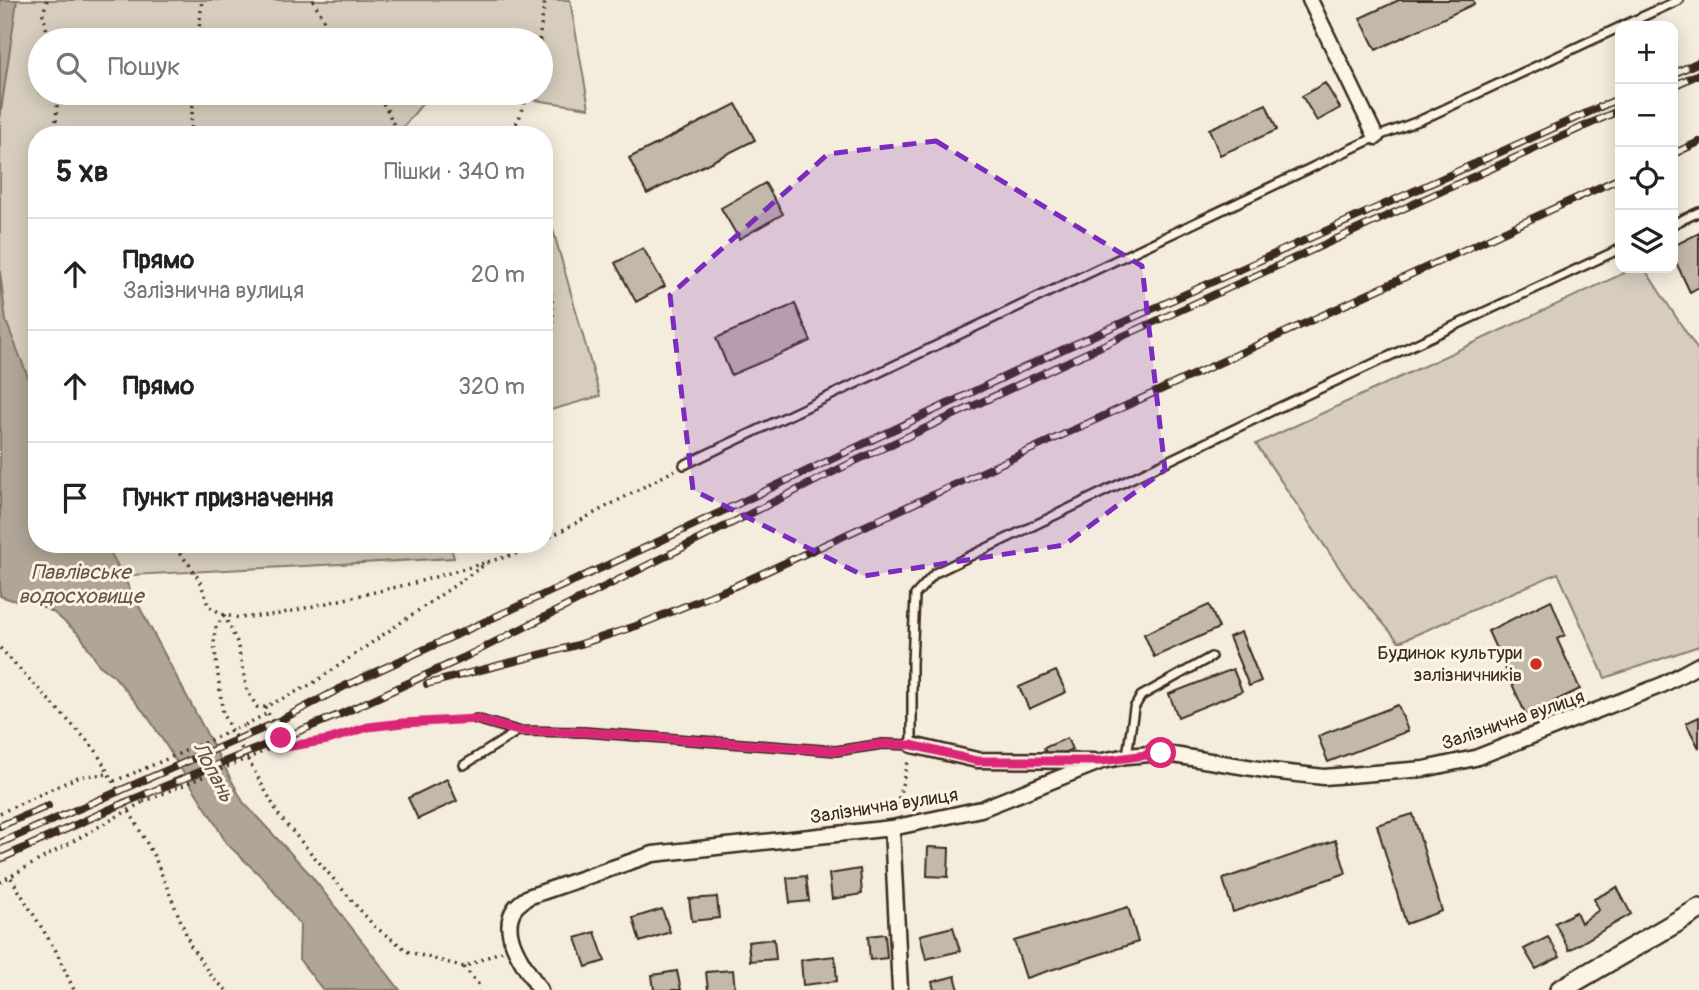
<!DOCTYPE html>
<html lang="uk">
<head>
<meta charset="utf-8">
<style>
	body { margin:0; font-family:Pangolin,sans-serif; background:#f2f2f2; color:#222 }
	.controls { position:absolute; right:21px; top:21px; display:grid; overflow:hidden; border-radius:14px; box-shadow:0 4px 18px #0003 }
	.controls button { width:63px; height:63px; display:grid; place-items:center; padding:0; border:0; border-bottom:2px solid #e0e0e0; background:#fff; color:#222; font:35px sans-serif }
	.stop { position:absolute; width:21px; height:21px; margin:-16px; border:5px solid #db2777; border-radius:50%; background:#fff }
	.stop.end { background:#db2777; border-color:#fff; box-shadow:0 2px 7px #0008 }
	.list { margin:0; padding:0; list-style:none }
	h2 { display:flex; justify-content:space-between; align-items:center; height:91px; margin:0; padding:0 28px; font-size:30px }
	h2 small { font-size:23px; font-weight:400; color:#767676 }
	.list li { display:grid; grid-template-columns:46px 1fr auto; gap:21px; align-items:center; box-sizing:border-box; height:112px; padding:0 28px; border-top:2px solid #e0e0e0 }
	.list b { display:block; font-size:26px; white-space:nowrap }
	.list p { margin:0; font-size:23px; white-space:nowrap; color:#767676 }
	.list em { font-size:23px; font-style:normal; color:#767676 }
	.icon { flex:none; width:38px; height:38px; fill:none; stroke:currentColor; stroke-width:2; stroke-linecap:round; stroke-linejoin:round }
	.map { position:relative; flex:none; width:1699px; height:990px; overflow:hidden }
	.search { position:absolute; background:#fff; box-shadow:0 4px 18px #0003; left:28px; top:28px; width:525px; height:77px; display:flex; align-items:center; gap:18px; box-sizing:border-box; padding:0 24px; border-radius:38px; color:#767676; font-size:26px }
	.panel { position:absolute; background:#fff; box-shadow:0 4px 18px #0003; left:28px; top:126px; width:525px; height:427px; border-radius:28px }
	.map>svg:first-child { display:block }
	.green { fill:#d6cdbd; stroke:#887c6e; stroke-width:2 }
	.water { fill:#b0a596; stroke:#817466; stroke-width:2 }
	.building { fill:#c3b9aa; stroke:#3b2a1e; stroke-width:2 }
	.lines { fill:none; stroke-linecap:round; stroke-linejoin:round }
	.lane-casing { stroke:#3b2a1e; stroke-width:12 }
	.street-casing { stroke:#3b2a1e; stroke-width:19 }
	.secondary-casing { stroke:#3b2a1e; stroke-width:24 }
	.path { stroke:#3b2a1e; stroke-width:3.5; stroke-dasharray:2 5; stroke-linecap:butt }
	.lane { stroke:#fcf5e5; stroke-width:7 }
	.street { stroke:#fcf5e5; stroke-width:14 }
	.secondary { stroke:#fcf5e5; stroke-width:19 }
	.rail-casing { stroke:#3b2a1e; stroke-width:8 }
	.rail { stroke:#fcf5e5; stroke-width:5; stroke-dasharray:16; stroke-linecap:butt }
	.path-bridge { stroke:#3b2a1e; stroke-width:3.5; stroke-dasharray:2 5; stroke-linecap:butt }
	.route { stroke:#db2777; stroke-width:9 }
	.marked { fill:#7b2cbf; fill-opacity:0.2; stroke:#7b2cbf; stroke-width:5; stroke-dasharray:14 9; stroke-linejoin:round }
	.poi-dot { fill:#c8321e; stroke:#fcf5e5; stroke-width:2.5 }
	.labels { text-anchor:middle; dominant-baseline:central; stroke-width:6; stroke-linejoin:round; paint-order:stroke }
	.poi-label { font-size:19px; fill:#3b2a1e; stroke:#fcf5e5; text-anchor:end }
	.street-label { font-size:19px; fill:#3b2a1e; stroke:#fcf5e5 }
	.water-label { font-size:21px; font-style:italic; fill:#645548; stroke:#fcf5e5 }
</style>
</head>
<body>
<div class="map">
<svg width="1699" height="990" viewBox="0 0 1699 990">
	<rect width="100%" height="100%" fill="#f4eddd"/>
	<filter id="ink" filterUnits="userSpaceOnUse"><feTurbulence type="fractalNoise" baseFrequency=".0143" numOctaves="2"/><feDisplacementMap in="SourceGraphic" scale="14" xChannelSelector="R" yChannelSelector="G"/><feConvolveMatrix kernelMatrix="1 2 1 2 8 2 1 2 1" color-interpolation-filters="sRGB"/></filter>
	<g filter="url(#ink)">
		<path class="green" d="M0,0h570l19,108 -102,-15h54v-53h-501v53h391l-34,42h-360v409h413l4,14 -454,24z
			M544,198l56,198 -56,16z
			M1635,268h9l55,84v294l-94,32 -47,-105 -159,69 -46,-54 -97,-144z"/>
		<path class="water" d="M0,0h17l-17,118z
			M0,272l6,49 31,79v144h69l137,258 66,71 91,117h-77l-24,-31 1,-34 -36,-46 -38,-36 -12,-22 -66,-104 -34,-41 -15,-11 -19,-30 -27,-23 -21,-11 -20,-1 -12,-4z"/>
		<path class="building" d="M1399,0h74l1,4 -98,46 -16,-32z
			M1325,83l15,25 -23,13 -15,-25z
			M736,104l19,36 -108,54 -18,-36z
			M1266,104l11,26 -57,25 -11,-26z
			M765,183l18,31 -44,25 -18,-31z
			M1699,233v54l-9,5 -17,-36v-10z
			M643,248l22,38 -29,16 -21,-39z
			M795,304l16,37 -80,34 -15,-37z
			M1551,600l14,35 -8,4 23,50 -54,26 -38,-84z
			M1209,605l10,23 -65,29 -10,-23z
			M1241,632l20,49 -12,5 -20,-49z
			M1233,669l9,22 -64,26 -9,-23z
			M1056,671l10,21 -37,17 -10,-22z
			M1398,705l10,26 -80,31 -10,-26z
			M1699,717v31l-13,-25z
			M1067,738l5,11 -23,11 -5,-12z
			M447,779l10,22 -39,18 -10,-21z
			M1413,814l29,97 -36,13 -29,-99z
			M1336,840l10,33 -113,39 -10,-33z
			M928,847l21,1 -1,29 -21,-1z
			M860,869l2,25 -30,5 -3,-25z
			M806,876l3,25 -19,2 -3,-25z
			M1617,887l14,27 -62,36 -14,-27 21,-11 5,11 18,-13 -5,-11z
			M717,897l2,21 -27,3 -3,-22z
			M1128,907l10,35 -112,36 -12,-37z
			M662,909l8,23 -30,10 -7,-24z
			M953,927l7,24 -34,8 -6,-24z
			M595,932l10,29 -19,6 -10,-29z
			M885,934l2,24 -17,2 -2,-24z
			M1548,937l12,20 -24,12 -12,-20z
			M774,939l2,20 -26,2 -2,-19z
			M835,956l2,25 -34,4 -2,-25z
			M733,970l2,20h-27l-2,-18z
			M677,971l4,19h-27l-2,-15z
			M955,976l4,14h-25l-2,-8z"/>
		<g class="lines">
			<defs>
				<path id="lane" d="M1622,26l57,-26
					M1673,224l26,-12
					M684,465l692,-328 45,-17 199,-93
					M476,719l42,12 66,1 252,19 47,-7 29,1v-81l3,-69 20,-22 345,-166 340,-158
					M1127,756l7,-48 7,-12 70,-39
					M464,765l54,-34"/>
				<path id="street" d="M1310,0l66,137
					M912,745l65,15 117,1
					M892,828l8,162
					M540,990c-13,-21 -43,-57 -25,-82 3,-4 9,-8 13,-11l125,-43 239,-26 89,-19 121,-48 25,-5 34,-3 110,18 53,6 100,-8 51,-11 187,-73 37,-20"/>
				<path id="secondary" d="M1560,990l139,-81"/>
			</defs>
			<use href="#lane" class="lane-casing"/>
			<use href="#street" class="street-casing"/>
			<use href="#secondary" class="secondary-casing"/>
			<path class="path" d="M47,0l-4,14 6,26
				M313,0l22,40
				M198,40l4,-40
				M539,40l6,-40
				M374,93l12,14 12,28
				M55,135l3,-42
				M190,135l4,-42
				M508,135l11,-16 9,-26
				M37,222l-4,11 4,18
				M544,252c7,38 16,75 0,112
				M544,540l131,-70
				M169,544c22,19 32,34 39,62l16,9 16,3 39,-4 135,-31 105,-30 17,-9
				M508,544l3,10
				M224,615l-9,14 -1,14 9,72 57,102 94,109 35,26 55,15 38,-16
				M224,615l13,27 10,48 10,17h8l47,-23 175,-121
				M0,648l95,101 60,109 36,88 21,31 14,13
				M265,707l20,40
				M245,725l23,-12
				M272,748l56,-8 40,-13 35,-4 61,-4
				M114,781l25,-10
				M895,812l14,-54
				M0,813l80,-37 30,-2
				M11,878l45,73 18,39
				M0,882l143,-80
				M464,967l14,17 1,6"/>
			<use href="#lane" class="lane"/>
			<use href="#street" class="street"/>
			<use href="#secondary" class="secondary"/>
			<defs>
				<path id="rail" d="M1673,74l26,-12
					M1673,86l26,-12
					M1673,154l26,-12
					M427,684l154,-40 55,-18 99,-40 885,-408
					M0,826l48,-20
					M0,843l273,-119 72,-38 317,-146 384,-183 574,-259
					M0,859l124,-56 217,-89 122,-56 388,-195 259,-121 510,-232"/>
			</defs>
			<use href="#rail" class="rail-casing"/>
			<use href="#rail" class="rail"/>
			<path class="path-bridge" d="M139,771l106,-46
				M143,802l129,-54"/>
		</g>
	</g>
	<g class="lines" filter="url(#ink)">
		<path class="route" d="M281,738l4,9 43,-7 40,-13 35,-4 73,-4 42,12 66,1 252,19 47,-7 29,1 65,16h125l59,-8"/>
	</g>
	<path class="marked" d="M936,141l206,125 23,204 -101,75 -200,31 -171,-86 -23,-195 158,-141z"/>
	<circle class="poi-dot" cx="1536" cy="664" r="7"/>
	<g class="labels">
		<g class="poi-label">
			<text x="1522" y="653">Будинок культури<tspan x="1522" dy="22">залізничників</tspan></text>
		</g>
		<g class="street-label">
			<text transform="translate(1513 720) rotate(-19)">Залізнична вулиця</text>
			<text transform="translate(884 806) rotate(-9)">Залізнична вулиця</text>
		</g>
		<g class="water-label">
			<text x="81" y="572">Павлівське<tspan x="81" dy="24">водосховище</tspan></text>
			<text transform="translate(213 772) rotate(62)">Лопань</text>
		</g>
	</g>
</svg>
<div class="controls">
<button>+</button>
<button>−</button>
<button><svg class="icon" aria-label="locate" viewBox="0 0 24 24"><circle cx="12" cy="12" r="6"/><path d="M12 2v4M12 18v4M2 12h4M18 12h4"/></svg></button>
<button><svg class="icon" aria-label="layers" viewBox="0 0 24 24"><path d="M12 4l9 5-9 5-9-5zM3 14l9 5 9-5"/></svg></button>
</div>
<div class="stop" style="left:1161px;top:753px"></div>
<div class="stop end" style="left:281px;top:738px"></div>
<div class="search"><svg class="icon" aria-label="search" viewBox="0 0 24 24"><circle cx="10" cy="10" r="6"/><path d="M15 15l6 6"/></svg>Пошук</div>
<section class="panel">
<h2>5 хв<small>Пішки · 340 m</small></h2>
<ul class="list">
<li><svg class="icon" aria-label="ahead" viewBox="0 0 24 24"><path d="M12 20V5M6 11l6-6 6 6"/></svg><div><b>Прямо</b><p>Залізнична вулиця</p></div><em>20 m</em></li>
<li><svg class="icon" aria-label="ahead" viewBox="0 0 24 24"><path d="M12 20V5M6 11l6-6 6 6"/></svg><div><b>Прямо</b></div><em>320 m</em></li>
<li><svg class="icon" aria-label="arrive" viewBox="0 0 24 24"><path d="M6 21V4h12l-3 4 3 4H6"/></svg><div><b>Пункт призначення</b></div></li>
</ul>
</section>
</div>
</body>
</html>
